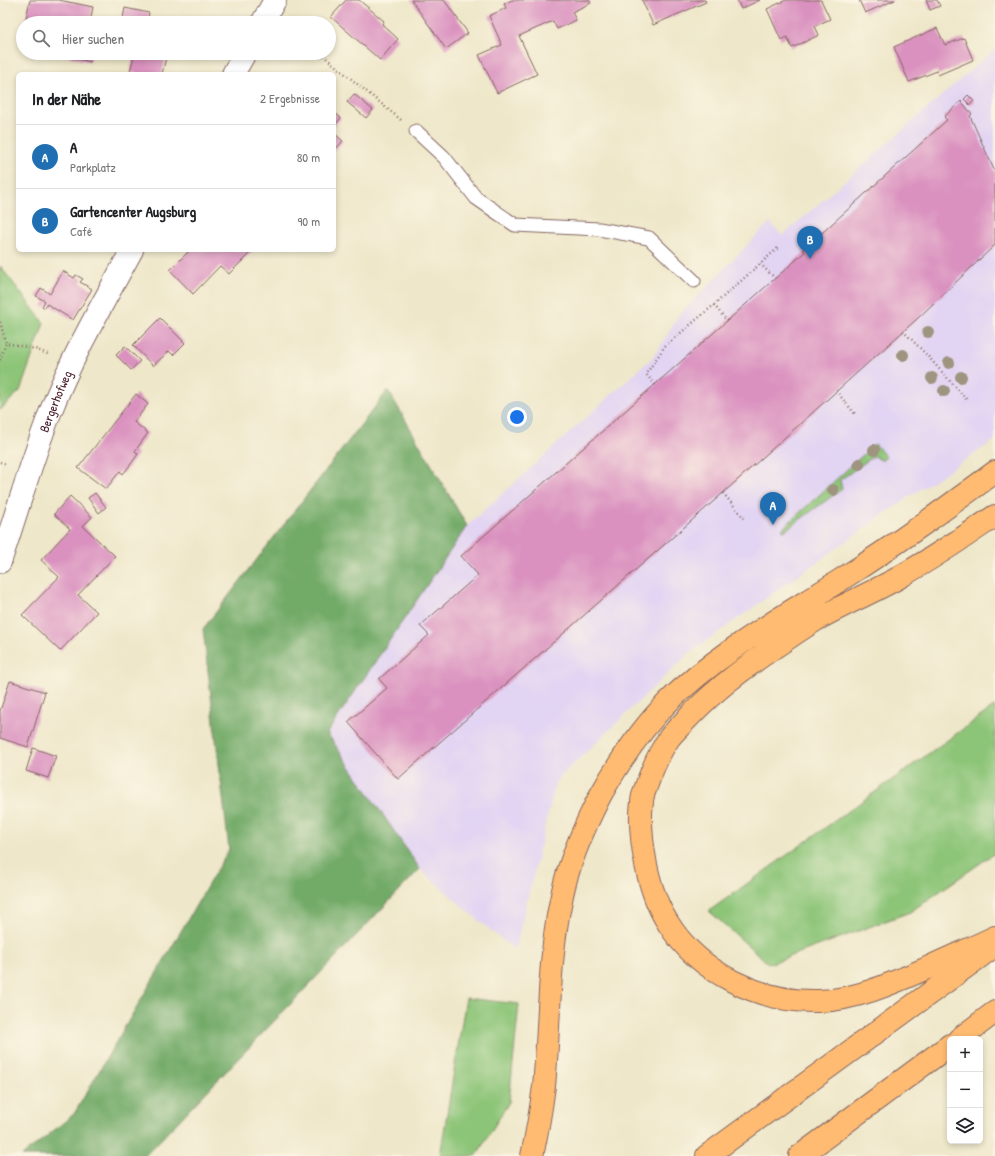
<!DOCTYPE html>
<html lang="de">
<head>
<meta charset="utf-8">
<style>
	body { margin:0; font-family:"Patrick Hand",sans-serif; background:#f6f6f6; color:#202124 }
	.controls { position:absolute; right:12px; bottom:12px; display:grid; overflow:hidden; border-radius:6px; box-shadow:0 2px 6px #0003 }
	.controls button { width:36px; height:36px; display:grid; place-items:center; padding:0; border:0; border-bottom:1px solid #e0e0e0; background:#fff; color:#202124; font:20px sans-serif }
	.you { position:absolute; left:517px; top:417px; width:14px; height:14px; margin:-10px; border:3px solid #fff; border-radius:50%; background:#1a73e8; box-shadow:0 0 0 6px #1a73e833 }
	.badge { display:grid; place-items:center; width:26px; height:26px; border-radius:50%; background:#1f6fb2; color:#fff; font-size:13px; font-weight:700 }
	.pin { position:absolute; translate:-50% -33px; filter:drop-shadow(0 1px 2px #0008) }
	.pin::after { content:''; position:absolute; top:21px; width:14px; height:12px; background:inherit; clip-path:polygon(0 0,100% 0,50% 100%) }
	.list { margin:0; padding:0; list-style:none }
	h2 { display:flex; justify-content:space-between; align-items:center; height:52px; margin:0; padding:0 16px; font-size:17px }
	h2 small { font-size:13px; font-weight:400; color:#757577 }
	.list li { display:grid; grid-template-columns:26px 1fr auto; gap:12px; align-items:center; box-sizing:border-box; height:64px; padding:0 16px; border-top:1px solid #e0e0e0 }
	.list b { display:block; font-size:15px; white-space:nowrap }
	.list p { margin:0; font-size:13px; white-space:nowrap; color:#757577 }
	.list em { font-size:13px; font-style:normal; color:#757577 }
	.icon { flex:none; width:22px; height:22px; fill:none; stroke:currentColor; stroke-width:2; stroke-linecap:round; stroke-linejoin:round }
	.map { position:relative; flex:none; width:995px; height:1156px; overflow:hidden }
	.search { position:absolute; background:#fff; box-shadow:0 2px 6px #0003; left:16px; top:16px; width:320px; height:44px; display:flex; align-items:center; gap:10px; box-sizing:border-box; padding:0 14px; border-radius:22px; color:#757577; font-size:15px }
	.panel { position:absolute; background:#fff; box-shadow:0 2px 6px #0003; left:16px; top:72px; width:320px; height:180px; border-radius:6px }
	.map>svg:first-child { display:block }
	.built { fill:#e2d4f3 }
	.green { fill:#8dc578; stroke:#6c7252 }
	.forest { fill:#72aa68; stroke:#5e644a }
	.building { fill:#da91bf }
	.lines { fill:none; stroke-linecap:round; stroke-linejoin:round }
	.lane-casing { stroke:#836562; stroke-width:15 }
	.street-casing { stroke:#836562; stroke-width:24 }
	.highway-casing { stroke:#836562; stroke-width:24 }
	.path { stroke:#836562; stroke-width:2.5; stroke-dasharray:1 3; stroke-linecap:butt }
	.lane { stroke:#fff; stroke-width:13 }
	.street { stroke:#fff; stroke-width:22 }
	.highway { stroke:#ffbb71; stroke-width:22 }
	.tree { fill:#9f947f }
	.labels { text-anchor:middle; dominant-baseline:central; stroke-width:4; stroke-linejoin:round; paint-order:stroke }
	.street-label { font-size:13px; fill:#4a1f2b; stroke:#fcf5e5 }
</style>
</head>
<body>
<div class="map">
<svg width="995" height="1156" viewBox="0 0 995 1156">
	<rect width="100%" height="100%" fill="#fcf5e5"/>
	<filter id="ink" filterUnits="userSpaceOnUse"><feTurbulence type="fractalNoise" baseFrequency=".025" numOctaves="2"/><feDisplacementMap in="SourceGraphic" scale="8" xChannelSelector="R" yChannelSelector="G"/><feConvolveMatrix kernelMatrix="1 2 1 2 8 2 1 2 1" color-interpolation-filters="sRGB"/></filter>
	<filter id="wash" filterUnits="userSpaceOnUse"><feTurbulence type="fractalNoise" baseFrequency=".012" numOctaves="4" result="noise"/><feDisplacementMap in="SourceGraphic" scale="16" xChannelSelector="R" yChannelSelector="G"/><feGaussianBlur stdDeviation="0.9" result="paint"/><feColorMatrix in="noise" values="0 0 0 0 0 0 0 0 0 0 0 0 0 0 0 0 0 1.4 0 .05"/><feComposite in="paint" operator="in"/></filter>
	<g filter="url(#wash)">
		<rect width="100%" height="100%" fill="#eee7c9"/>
		<path class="built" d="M995,49v391l-88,58 -219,156 -132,127 -41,169 -32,-26 -63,-55 -93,-136 140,-207 187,-170 24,-40 92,-94 12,14z"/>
		<path class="green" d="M0,266l44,57 -24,68 -20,19z
			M875,444l11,13 -3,3h-2l-7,-4 -34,24 2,9 -58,42h-1v-3z
			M995,706v147l-85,59 -141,52 -60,-53z
			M466,998l53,6 -10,98 -33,54h-36z"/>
		<path class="forest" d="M388,390l79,136 -140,207 93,136 -275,287h-123l52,-42 155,-265 -26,-220z"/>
		<g id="blocks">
			<path class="building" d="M30,0h29l34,7 -3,16h-65z
				M346,0h13l25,21 -2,3 16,15 -18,21 -49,-43z
				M411,0h33l24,33 -22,16z
				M512,0h77l2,3 -19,9 4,8 -19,9 -4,-8 -34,15 18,38 -40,19 -18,-38 23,-10 -13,-29 17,-8 -2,-4z
				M642,0h63l1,2 -53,23z
				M737,0h23l-19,9z
				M786,0h35l9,19 -15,7 4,9 -27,13 -5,-11 -6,3 -14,-31z
				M859,0h36l-30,13z
				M926,0h11l3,6 -10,4z
				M125,8l24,5 -2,10h-25z
				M937,28l8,17 19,-7 9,22 -35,15 -1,-4 -28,11 -15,-35z
				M55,53h37l-2,9z
				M130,53h37l-5,21h-24l-8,-2 4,-17h-5z
				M354,94l19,16 -7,8 -19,-16z
				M968,95l6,6 -4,4 -6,-6z
				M961,101l11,13 -2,2 25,56v73l-78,74 -194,174 -325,286 -50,-57 39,-34 -8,-9 50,-44 -9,-9 58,-51 -17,-19 344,-304 -2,-2 144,-130 -3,-3z
				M334,112l7,6 -7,8z
				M334,133l9,8 -9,10z
				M190,250h63l-24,24 -9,-8 -27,28 -23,-24z
				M63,271l11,7 2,-3 7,4 -3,3 12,7 -19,31 -26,-16 -2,4 -3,-2 3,-5 -9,-5 5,-8 9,6z
				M160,318l25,25 -12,12 -4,-4 -16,15 -20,-21z
				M125,346l15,15 -9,9 -15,-15z
				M136,394l12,10 -14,18 14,11 -13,18 3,3 -7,10 -8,10 -3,-3 -14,18 -28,-21z
				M95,493l11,14 -7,6 -11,-15z
				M70,496l22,21 -9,9 32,30 -37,39 19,17 -37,39 -38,-36 37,-38 -18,-17 29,-31 -16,-15z
				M10,681l35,11 -17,55 -28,-9v-27z
				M33,748l23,8 -8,22 -22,-7z"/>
		</g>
	</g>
	<g filter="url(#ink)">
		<use href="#blocks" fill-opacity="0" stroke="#836562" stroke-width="1"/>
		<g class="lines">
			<defs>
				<path id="lane" d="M416,131l28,26 32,41 39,27 84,4 50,9 45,43"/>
				<g id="street">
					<path d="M262,23l13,-23"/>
					<path d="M233,74l12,-21"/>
					<path id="s1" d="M0,562c17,-50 31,-100 50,-149 22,-57 53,-110 82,-163"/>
				</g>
				<path id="highway" d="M995,516c-32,22 -64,43 -97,62 -27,15 -55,27 -82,42 -15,9 -29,19 -44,29 -31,21 -60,43 -85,70 -6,6 -12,12 -17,18 -11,15 -17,30 -23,47 -2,6 -5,12 -5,18 -3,21 0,42 4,63 4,19 11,41 22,58 31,50 93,80 151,78 36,-1 74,-18 106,-32 23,-11 47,-21 70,-32
					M959,1039l36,-27
					M532,1156c5,-23 9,-47 12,-70 6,-62 4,-125 17,-186 7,-37 22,-71 39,-104 19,-34 40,-66 68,-94 52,-51 117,-86 177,-125 52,-33 101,-69 150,-105
					M707,1156l282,-206
					M800,1156l150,-111"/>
			</defs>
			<use href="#lane" class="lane-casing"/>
			<use href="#street" class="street-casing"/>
			<use href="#highway" class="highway-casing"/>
			<path class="path" d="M320,53l81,67
				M760,264l15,14
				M714,305l65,-58
				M0,322l6,21 29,6 15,6
				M903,331l21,21 44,49
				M0,360l6,-17
				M655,385l-9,-11 19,-28 49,-41 13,16
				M836,391l20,24
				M0,462l7,2
				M723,493l21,25"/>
			<use href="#lane" class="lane"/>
			<use href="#street" class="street"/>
			<use href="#highway" class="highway"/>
		</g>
		<g class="tree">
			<circle cx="928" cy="332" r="6"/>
			<circle cx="903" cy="355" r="6"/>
			<circle cx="949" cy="363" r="6"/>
			<circle cx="961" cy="377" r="6"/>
			<circle cx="932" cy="378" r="6"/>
			<circle cx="944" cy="391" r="6"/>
			<circle cx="874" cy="450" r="6"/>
			<circle cx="859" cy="464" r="6"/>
			<circle cx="833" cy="490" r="6"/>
		</g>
	</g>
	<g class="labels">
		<g class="street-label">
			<text stroke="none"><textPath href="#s1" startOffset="170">Bergerhofweg</textPath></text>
		</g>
	</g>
</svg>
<div class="controls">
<button>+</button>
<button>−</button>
<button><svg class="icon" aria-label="layers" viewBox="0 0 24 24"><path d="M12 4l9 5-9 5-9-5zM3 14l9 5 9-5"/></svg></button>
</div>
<div class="you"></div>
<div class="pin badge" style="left:773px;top:525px">A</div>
<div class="pin badge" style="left:810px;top:259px">B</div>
<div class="search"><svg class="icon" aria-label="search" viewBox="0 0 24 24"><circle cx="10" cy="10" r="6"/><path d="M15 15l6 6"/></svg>Hier suchen</div>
<section class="panel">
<h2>In der Nähe<small>2 Ergebnisse</small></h2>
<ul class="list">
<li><span class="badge">A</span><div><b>A</b><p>Parkplatz</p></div><em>80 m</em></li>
<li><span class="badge">B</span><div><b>Gartencenter Augsburg</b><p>Café</p></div><em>90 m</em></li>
</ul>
</section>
</div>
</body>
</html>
